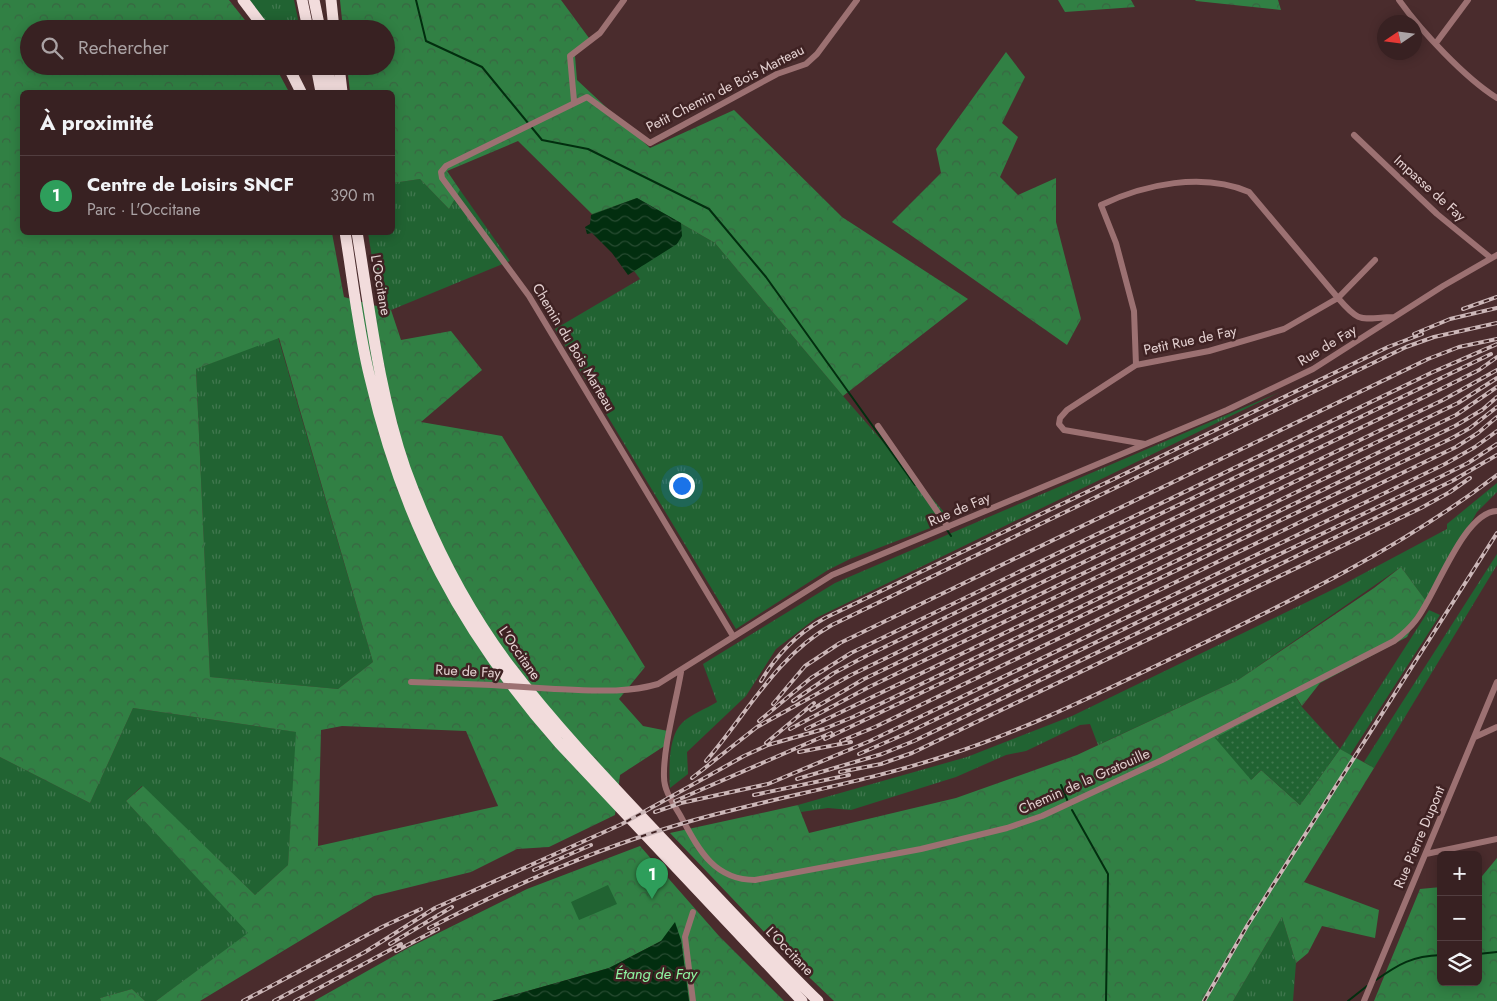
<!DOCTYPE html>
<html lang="fr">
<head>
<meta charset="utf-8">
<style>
	body { margin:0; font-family:Jost,sans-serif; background:#3f292a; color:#f1f3f6 }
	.controls { position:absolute; right:15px; bottom:15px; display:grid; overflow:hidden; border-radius:8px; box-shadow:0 2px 12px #0003 }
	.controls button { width:45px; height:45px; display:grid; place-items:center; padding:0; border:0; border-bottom:1px solid #523e40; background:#382122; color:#f1f3f6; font:25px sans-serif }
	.compass { position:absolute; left:1377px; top:15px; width:45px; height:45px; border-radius:50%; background:#382122; box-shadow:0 2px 12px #0003; rotate:257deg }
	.you { position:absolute; left:681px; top:485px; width:18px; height:18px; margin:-12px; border:4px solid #fff; border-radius:50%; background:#1a73e8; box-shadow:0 0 0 8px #1a73e833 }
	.badge { display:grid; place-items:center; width:32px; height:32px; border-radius:50%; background:#8c9099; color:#fff; font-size:16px; font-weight:700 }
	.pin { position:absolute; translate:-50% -41px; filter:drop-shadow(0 1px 2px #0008) }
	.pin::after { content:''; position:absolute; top:26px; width:18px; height:15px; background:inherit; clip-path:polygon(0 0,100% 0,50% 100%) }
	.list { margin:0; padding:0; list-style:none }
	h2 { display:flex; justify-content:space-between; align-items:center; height:65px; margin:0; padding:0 20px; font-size:21px }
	h2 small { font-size:16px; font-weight:400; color:#aba3a5 }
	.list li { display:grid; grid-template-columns:32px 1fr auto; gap:15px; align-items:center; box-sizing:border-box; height:80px; padding:0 20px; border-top:1px solid #523e40 }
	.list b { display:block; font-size:19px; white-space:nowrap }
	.list p { margin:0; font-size:16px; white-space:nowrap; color:#aba3a5 }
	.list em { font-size:16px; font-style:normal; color:#aba3a5 }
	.icon { flex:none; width:28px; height:28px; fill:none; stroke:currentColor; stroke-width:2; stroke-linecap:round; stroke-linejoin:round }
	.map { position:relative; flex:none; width:1497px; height:1001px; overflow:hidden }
	.search { position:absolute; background:#382122; box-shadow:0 2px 12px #0003; left:20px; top:20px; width:375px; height:55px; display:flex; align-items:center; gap:12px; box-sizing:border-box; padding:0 18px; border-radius:28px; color:#aba3a5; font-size:19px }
	.panel { position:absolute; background:#382122; box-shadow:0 2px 12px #0003; left:20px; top:90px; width:375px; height:145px; border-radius:8px }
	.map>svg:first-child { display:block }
	.grass { fill:url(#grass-tufts) }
	.forest { fill:url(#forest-crowns); fill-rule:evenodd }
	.park { fill:#216332 }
	.garden { fill:url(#garden-dots) }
	.water { fill:url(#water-waves) }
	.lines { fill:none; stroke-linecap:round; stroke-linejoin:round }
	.stream { stroke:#022e0f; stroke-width:2 }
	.minor { stroke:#9c7172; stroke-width:6 }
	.motorway { stroke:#f2dcdc; stroke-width:11 }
	.rail-casing { stroke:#ccb7b8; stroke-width:4 }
	.rail { stroke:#3f2223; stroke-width:2; stroke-dasharray:5.5; stroke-linecap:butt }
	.minor-bridge { stroke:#9c7172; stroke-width:6 }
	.labels { text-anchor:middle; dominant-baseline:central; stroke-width:5; stroke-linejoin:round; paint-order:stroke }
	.street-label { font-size:14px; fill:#e5d2d2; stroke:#3f2223 }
	.water-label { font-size:15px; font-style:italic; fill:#8ff6a2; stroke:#3f2223 }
</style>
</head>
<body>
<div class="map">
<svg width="1497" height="1001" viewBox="0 0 1497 1001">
	<defs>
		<pattern id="grass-tufts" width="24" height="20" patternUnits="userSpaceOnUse" patternTransform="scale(1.25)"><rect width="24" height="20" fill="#216332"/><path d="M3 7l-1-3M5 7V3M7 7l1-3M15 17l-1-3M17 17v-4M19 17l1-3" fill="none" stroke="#41784f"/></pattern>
		<pattern id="forest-crowns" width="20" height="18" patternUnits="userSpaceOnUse" patternTransform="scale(1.25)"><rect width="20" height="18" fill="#318044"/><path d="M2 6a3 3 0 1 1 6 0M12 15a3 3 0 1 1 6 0" fill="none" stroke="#396642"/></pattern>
		<pattern id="garden-dots" width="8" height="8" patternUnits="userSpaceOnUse" patternTransform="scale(1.25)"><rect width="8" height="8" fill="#216332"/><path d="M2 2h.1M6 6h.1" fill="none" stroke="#41784f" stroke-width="1.8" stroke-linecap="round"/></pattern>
		<pattern id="water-waves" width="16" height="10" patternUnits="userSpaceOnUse" patternTransform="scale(1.25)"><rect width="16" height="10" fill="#022e0f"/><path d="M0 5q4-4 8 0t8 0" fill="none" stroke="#274b31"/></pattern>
	</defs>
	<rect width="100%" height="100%" fill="#4a2c2d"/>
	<path class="grass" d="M247,0h47l6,29h-31z
		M420,179l29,30 11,-19 50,71 -119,49 -11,-3 -12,-74 24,-1 1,-49z
		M637,198l78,45 128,153 108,124 -101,39 -22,11 -92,59 -181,-300 85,-50 -48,-65z
		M278,337l95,325 -35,27 -128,-12 -14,-308z
		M1280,392l-464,226 -40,31 -30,47 -59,56 1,22 -18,14c-1,-20 -2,-51 12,-65 9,-9 24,-14 35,-21l-14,-38 132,-81z
		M1497,483v9l-20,20 -51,89 -25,-34 -163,113 -140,65 -8,-21 -10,1 -54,26 -20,4 -50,22 -105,33 -23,-2 -27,4 -3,-7 169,-48 105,-41 268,-130 107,-57v-5z
		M1497,554v11l-123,203 -10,-6z
		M1429,610l11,5 -90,140 -10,-6z
		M133,708l164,24 -9,133 -33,30 -113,-109 -16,15 123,132 -93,68h-11l-13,-12 -32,9 1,3h-101v-244l90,46z
		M1282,917l14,46 -3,38h-60z"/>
	<path class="forest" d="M0,0h229l23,29h-223v37h246l14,26h-267v140l310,1 12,64 47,13 10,30 50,-9 31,39 -61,52 81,14 143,231 -26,32 24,27 25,5 -2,14 -46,30 -5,40 -66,32 -32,2 -46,23 -97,24 -174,105h-44l92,-68 -122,-132 17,-15 112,109 33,-30 8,-133 -163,-24 -43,95 -90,-46zM279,338l94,324 -35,27 -128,-12 -14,-308zM342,726l124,5 32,75 -180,40 3,-116z
		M340,0h221l28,38 -14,18 2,24 73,68 84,-38 108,107 126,82 -125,97 -128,-153 -78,-45 -45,16 -74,-73 -71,30 13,19 -11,19 -29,-30 -27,4 -1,-91h-42l-3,-26h39v-37h-43z
		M1058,0h73l4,7 -70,5z
		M1195,0h83l3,10 -85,-9z
		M1006,52l19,25 -23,46 16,14 -18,40 18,18 38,-17v44l25,97 -14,26 -175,-123 49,-49 -5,-24z
		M1401,567l25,34 -19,36 -87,46 -18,23 -7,-11 -44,85 10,-10 39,35 40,-56 34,19 -70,114 75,28 -4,28 -53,-12 -14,27 -12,10 -14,-46 -49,84h-399l-46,-44 -118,-124 128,-28 11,28 147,-35 121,-43 161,-75 136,-92z
		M640,846l79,90 65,65h-95l-8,-61 -20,1 -52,27 -117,33h-178l94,-53 119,-59z
		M1497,858v143h-123l46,-112 21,-2v95h37v-101z
		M132,989l13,12h-44l-1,-3z"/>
	<path class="park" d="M608,885l9,19 -38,16 -8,-18z"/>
	<path class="garden" d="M1295,695l7,12 38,42 -40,56 -39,-35 -10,10 -36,-42z"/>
	<path class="water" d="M637,198l44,25 1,13 -5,8 -49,31 -16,-22 -20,-20 -5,1 -2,-7 5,-3 1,-9z
		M675,922l6,18 8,61h-197l117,-33 52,-27z"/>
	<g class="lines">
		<path class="stream" d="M416,0l10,41 56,26 60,73 46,9 121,60 57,68 149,208
			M947,530l4,6
			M1061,785l7,17
			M1072,810l36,64 -2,127
			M1478,954l19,-2
			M1376,980c23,-16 36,-24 65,-25
			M1348,1001l19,-15"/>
		<path class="minor" d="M1399,0c22,31 66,78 98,98
			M1436,43l32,-43
			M574,101l-4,-45 30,-23 24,-33
			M1354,135l83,79 54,44
			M1136,365l-2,-54 -18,-68 -15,-38c44,-21 102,-33 148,-13l89,106 37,-38
			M878,426l70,101
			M1145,444l-81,-14 -5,-6 1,-6 7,-8 69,-45 73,-14 75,-22 54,-31c23,27 23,20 56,19
			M733,636l-204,-340 -87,-118 -1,-6 5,-6 141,-69 63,46 127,-69 29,-10 11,-10 40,-54
			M681,672c-5,30 -18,76 -17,105 0,14 9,26 16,38 18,33 33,65 75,65l166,-31 86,-21 35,-12 120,-56 232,-119c8,-6 16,-13 22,-21 20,-25 47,-108 81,-109
			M411,682l81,3
			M555,689c35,1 69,5 103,-5l174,-109 395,-165 86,-41 130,-83 54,-31
			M1475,737l22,-10
			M1426,854l71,-15
			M693,1001l-8,-64 8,-25
			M1364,1001l133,-319"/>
		<path class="motorway" d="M243,0l22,29
			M302,0l6,29
			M314,0l6,29
			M331,0l3,29
			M288,66l13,26
			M316,66l5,26
			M327,66l5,26
			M339,66l3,26
			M345,232c8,49 13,98 25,146 34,146 91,253 189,365l243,258
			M357,232c13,79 22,161 48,236 25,69 59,137 103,196 45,59 96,113 147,167 54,57 107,115 163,170"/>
		<defs>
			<path id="rail" d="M1463,309l34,-12
				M1414,334l36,-15 47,-11
				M761,681c16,-27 37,-48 64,-63l563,-271 34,-13
				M793,701l41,-28 32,-17 625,-302
				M773,704l32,-38 35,-23 588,-284 31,-12 38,-8
				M811,710l53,-31 579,-279 54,-30
				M759,721l52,-43 40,-25 582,-281 64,-28
				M790,729l79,-42 589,-284 39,-25
				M806,729l650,-314 41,-28
				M825,739l627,-301 18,-10 27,-21
				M841,741l34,-14 581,-280 22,-14 19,-16
				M766,743l48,-40
				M799,752l52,-10
				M859,754l46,-20 531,-255 32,-16 29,-19
				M706,761c41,-47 70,-105 126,-136l574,-278 28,-10 63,-14
				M840,772l41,-8 31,-11 509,-245 29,-16 20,-14
				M692,778l65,-51 94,-52 596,-289 32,-16 18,-13
				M797,779l85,-25 32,-13 538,-260 45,-26
				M754,795l95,-20
				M675,801l156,-68
				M655,812l26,-9 87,-19 102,-43 575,-277 30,-17 22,-16
				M534,870l57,-25
				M429,928c82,-42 166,-79 255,-105 86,-25 175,-39 261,-67 84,-27 162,-67 242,-105 108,-52 214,-103 310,-176
				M390,944l62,-37
				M396,951l42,-22
				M243,1001l141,-75 37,-17
				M274,1001l91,-49 70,-44 187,-84 122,-68 24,-11 56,-16 29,-12 602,-291 27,-16 15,-13
				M295,1001l106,-57
				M1204,1001l43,-75 250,-393"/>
		</defs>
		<use href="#rail" class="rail-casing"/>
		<use href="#rail" class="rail"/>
		<path class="minor-bridge" d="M492,685l63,4"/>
	</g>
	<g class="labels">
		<g class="street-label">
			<text transform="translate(725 88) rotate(-27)">Petit Chemin de Bois Marteau</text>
			<text transform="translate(1430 188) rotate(42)">Impasse de Fay</text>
			<text transform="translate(381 285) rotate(80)">L'Occitane</text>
			<text transform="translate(1190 340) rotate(-12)">Petit Rue de Fay</text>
			<text transform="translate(1327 345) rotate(-31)">Rue de Fay</text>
			<text transform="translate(574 347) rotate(59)">Chemin du Bois Marteau</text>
			<text transform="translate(959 509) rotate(-23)">Rue de Fay</text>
			<text transform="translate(520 653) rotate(55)">L'Occitane</text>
			<text transform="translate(468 671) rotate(3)">Rue de Fay</text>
			<text transform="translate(1084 781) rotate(-24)">Chemin de la Gratouille</text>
			<text transform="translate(1419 837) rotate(-67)">Rue Pierre Dupont</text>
			<text transform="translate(790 951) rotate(46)">L'Occitane</text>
		</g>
		<g class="water-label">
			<text x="656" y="974">Étang de Fay</text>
		</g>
	</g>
</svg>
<div class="controls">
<button>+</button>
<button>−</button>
<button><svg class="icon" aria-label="layers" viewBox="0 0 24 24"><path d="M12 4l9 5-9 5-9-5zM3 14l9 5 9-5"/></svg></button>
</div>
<svg class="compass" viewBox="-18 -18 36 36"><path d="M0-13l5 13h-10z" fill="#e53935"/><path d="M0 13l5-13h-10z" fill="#aba3a5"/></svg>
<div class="you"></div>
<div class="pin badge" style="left:652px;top:899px;background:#2e9e5b">1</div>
<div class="search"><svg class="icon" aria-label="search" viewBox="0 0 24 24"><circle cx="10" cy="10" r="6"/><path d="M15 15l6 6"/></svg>Rechercher</div>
<section class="panel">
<h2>À proximité<small></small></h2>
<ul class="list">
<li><span class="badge" style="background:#2e9e5b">1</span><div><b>Centre de Loisirs SNCF</b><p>Parc · L'Occitane</p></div><em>390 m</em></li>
</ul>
</section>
</div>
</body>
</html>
